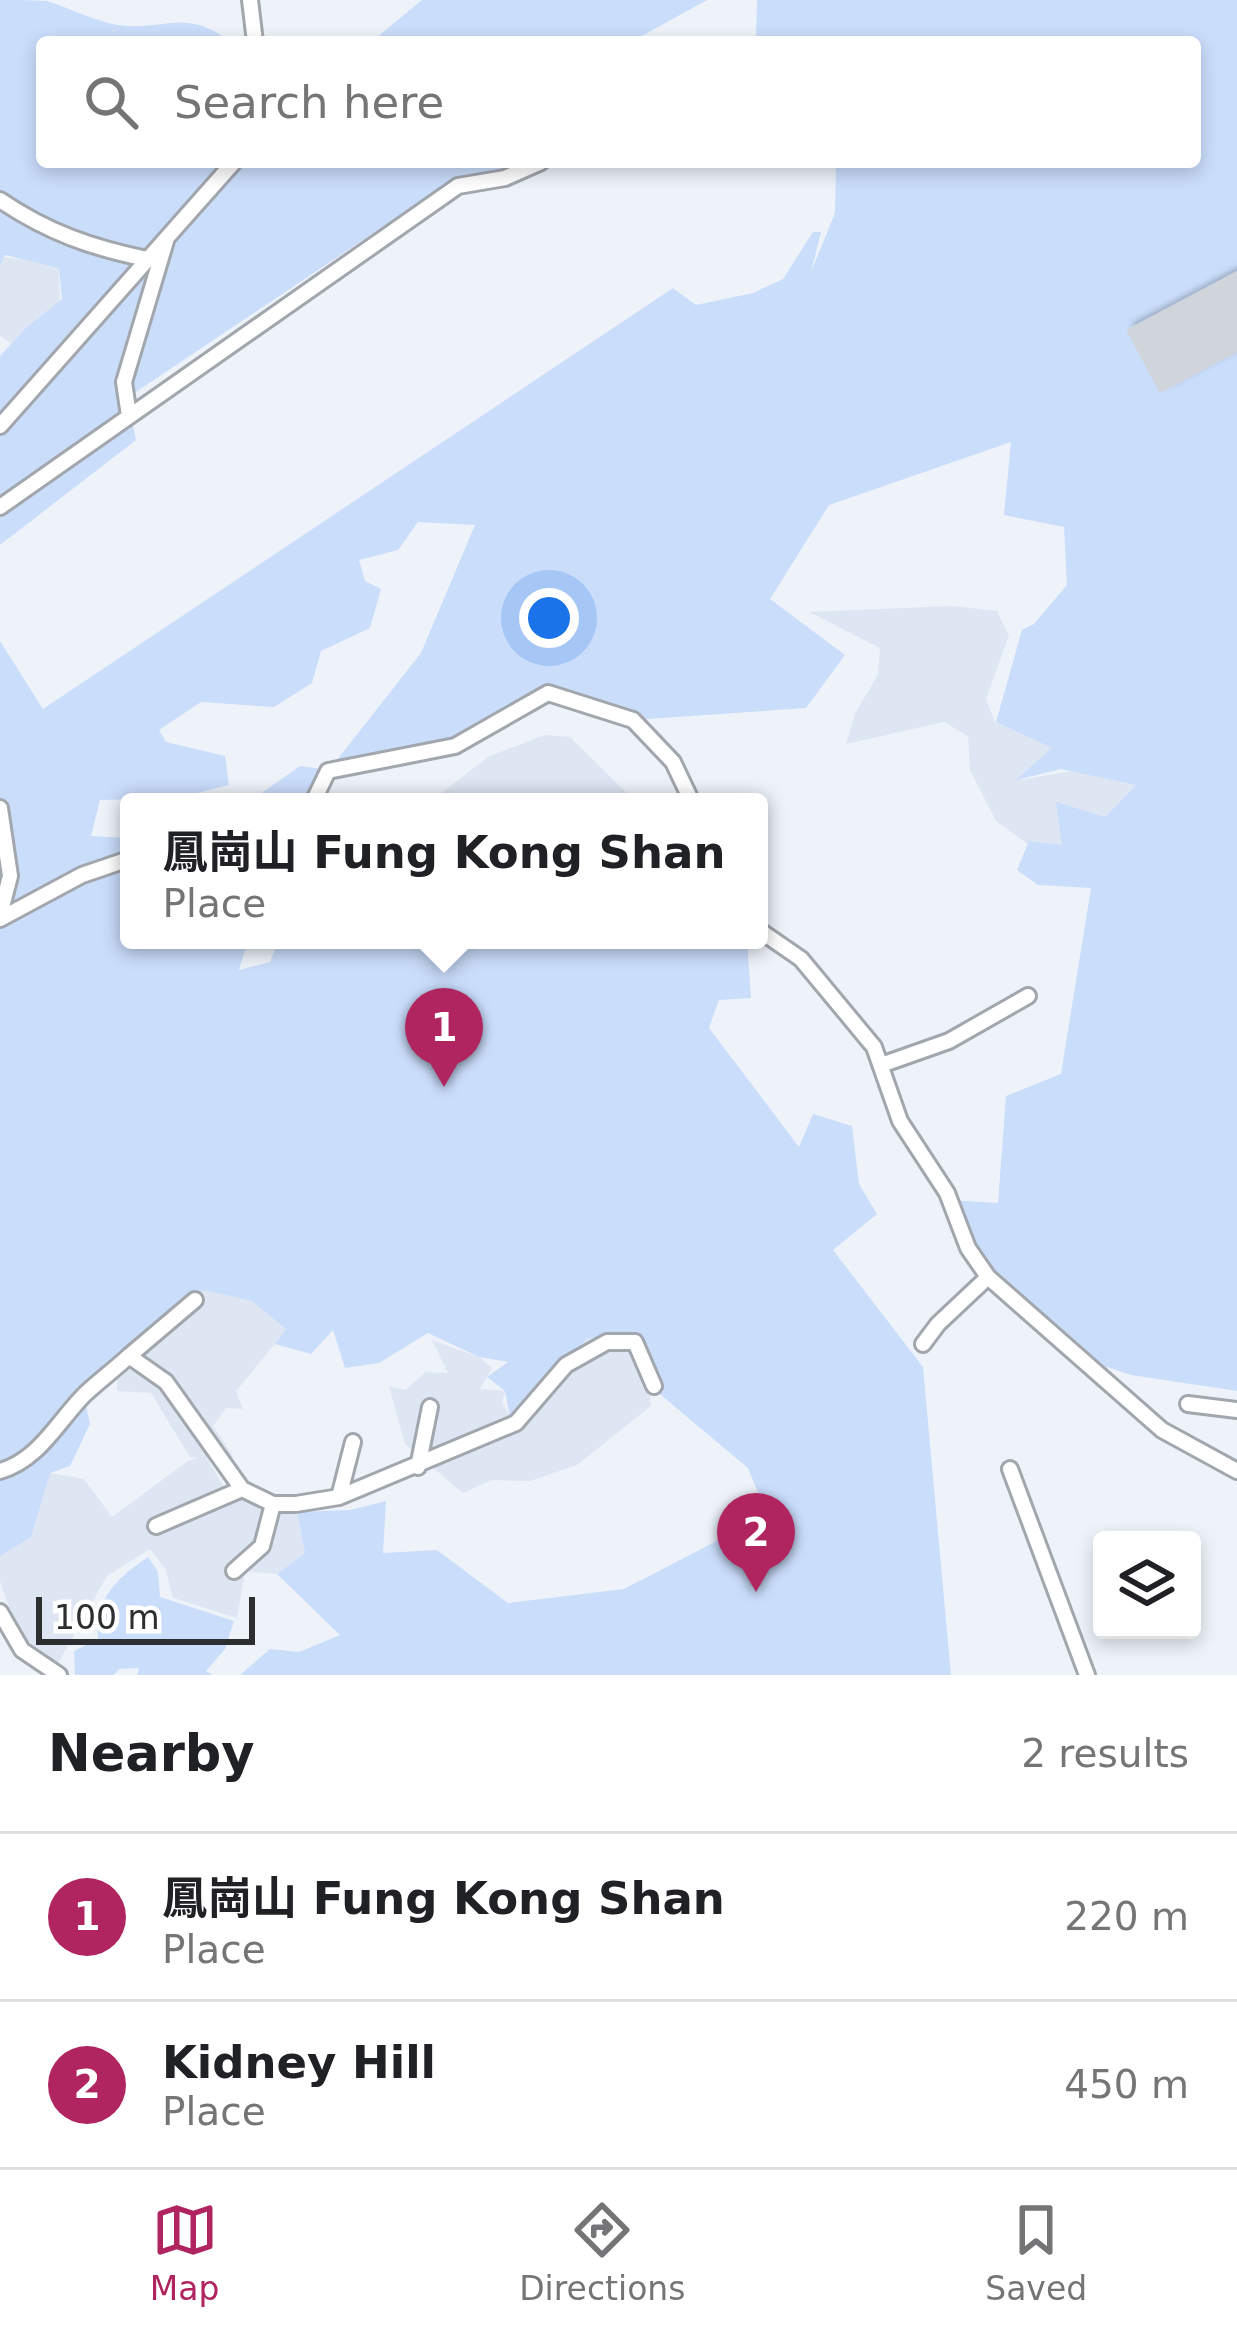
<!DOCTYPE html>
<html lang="en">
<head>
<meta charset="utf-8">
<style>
	body { margin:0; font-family:"DejaVu Sans","Noto Sans SC",sans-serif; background:#f2f2f2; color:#202124 }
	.controls { position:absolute; right:36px; bottom:36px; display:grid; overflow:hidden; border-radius:12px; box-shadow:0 6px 18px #0003 }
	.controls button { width:108px; height:108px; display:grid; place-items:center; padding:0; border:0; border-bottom:3px solid #e0e0e0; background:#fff; color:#202124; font:60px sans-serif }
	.scale { position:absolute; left:36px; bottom:30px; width:219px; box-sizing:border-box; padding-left:12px; border:6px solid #2c2e30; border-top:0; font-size:33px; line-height:42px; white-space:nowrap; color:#2c2e30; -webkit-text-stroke:9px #fff; paint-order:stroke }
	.you { position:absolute; left:549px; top:618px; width:42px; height:42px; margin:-30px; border:9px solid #fff; border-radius:50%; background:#1a73e8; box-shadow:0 0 0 18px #1a73e833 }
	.badge { display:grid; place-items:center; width:78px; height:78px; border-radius:50%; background:#b0245f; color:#fff; font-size:39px; font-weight:700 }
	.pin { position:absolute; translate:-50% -99px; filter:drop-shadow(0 3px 6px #0008) }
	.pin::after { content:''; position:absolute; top:63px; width:42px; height:36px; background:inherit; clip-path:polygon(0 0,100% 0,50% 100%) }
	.popup { position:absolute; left:120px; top:793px; width:648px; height:156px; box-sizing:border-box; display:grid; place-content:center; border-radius:12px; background:#fff; filter:drop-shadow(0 3px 9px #0005); font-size:39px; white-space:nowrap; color:#757577 }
	.popup b { font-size:45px; color:#202124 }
	.popup::after { content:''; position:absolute; left:50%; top:100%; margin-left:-24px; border:24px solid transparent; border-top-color:#fff }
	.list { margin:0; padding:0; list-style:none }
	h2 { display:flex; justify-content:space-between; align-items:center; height:156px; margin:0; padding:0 48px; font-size:51px }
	h2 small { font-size:39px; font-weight:400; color:#757577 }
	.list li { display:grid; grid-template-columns:78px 1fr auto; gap:36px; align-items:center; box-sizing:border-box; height:168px; padding:0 48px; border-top:3px solid #e0e0e0 }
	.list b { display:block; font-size:45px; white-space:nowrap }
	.list p { margin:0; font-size:39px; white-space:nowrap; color:#757577 }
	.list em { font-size:39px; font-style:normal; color:#757577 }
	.icon { flex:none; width:66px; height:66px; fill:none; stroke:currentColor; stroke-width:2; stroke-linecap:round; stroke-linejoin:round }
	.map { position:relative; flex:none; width:1237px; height:1675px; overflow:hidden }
	.search { position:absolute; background:#fff; box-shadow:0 6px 18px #0003; left:36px; right:36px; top:36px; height:132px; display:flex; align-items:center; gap:30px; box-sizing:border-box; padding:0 42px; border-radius:12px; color:#757577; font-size:45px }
	.sheet { height:492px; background:#fff }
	nav { display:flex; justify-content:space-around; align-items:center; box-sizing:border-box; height:168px; border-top:3px solid #e0e0e0; background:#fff; font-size:33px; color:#757577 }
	nav a { display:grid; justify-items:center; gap:6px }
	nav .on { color:#b0245f }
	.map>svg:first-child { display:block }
	.built { fill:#dee6f3 }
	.green { fill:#caddfb }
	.building { fill:#d0d4db; filter:url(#shadow) }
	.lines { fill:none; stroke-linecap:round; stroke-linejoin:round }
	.minor-casing { stroke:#a2a6ad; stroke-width:20 }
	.minor { stroke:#fff; stroke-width:14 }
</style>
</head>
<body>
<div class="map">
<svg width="1237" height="1675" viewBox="0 0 1237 1675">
	<defs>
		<filter id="shadow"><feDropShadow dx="6" dy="-6" stdDeviation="3" flood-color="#0004"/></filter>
	</defs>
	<rect width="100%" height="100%" fill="#eef3fa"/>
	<path class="built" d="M58,242l2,63 -45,41 -15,-10v-79l22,2z
		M952,606l45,5 12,25 -23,63 9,23 63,24 -39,34 53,-9 65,13 -32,33 -42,29 -30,2 -37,-27 -26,-51 -2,-34 -24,-14 -98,22 9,-30 23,-40 2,-26 -71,-36z
		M544,735l26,2 66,65h-206l58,-45z
		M209,1285l52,19 26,25 -51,62 7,18 -17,-1 -13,18 21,31 -27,1 16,28 40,25 34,1 8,41 -28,21 -32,-3 -8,47 -64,-20 -7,-28 -16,-21 -43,27 -49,87 -39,-26 -19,-56v-28l44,-81 40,7 28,38 76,-56 10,-3 -8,-1 -39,-64 -34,-2v-31z
		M619,1334l28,32 4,40 -74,59 -47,16 -38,-1 -29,13 -58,-49 -16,-58 16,4 21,-18 22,1 -16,-33 47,17 13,11 -12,21 25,2 -3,12 8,13 40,-17 36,-60z"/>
	<path class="green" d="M0,0c15,0 33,0 47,1 26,8 52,23 80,25 43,2 56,-15 99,12l1,4h-185v120h481l-21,13 -66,16 -309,207 9,42 -136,105v-189l26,-28 36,-29 -3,-31 -54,-13 -5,11z
		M422,0h285l-76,42h-260z
		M757,0h480v1391l-106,-16 -56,-19 -92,-86 -33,-70 48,3 8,-107 55,-22 30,-186 -53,-3 -21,-15 12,-29 33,4 -6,-43 49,15 31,-32 -75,-16 -45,11 36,-32 -56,-26 26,-92 12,-6 33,-39 -3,-58 -60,-12 7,-73 -182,63 -59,94 75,56 -39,53 -173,12 -85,-27 -113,57 -106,21 -20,31h-60l51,-36 29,4 92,-117 54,-128 -57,-3 -20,28 -39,10 6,21 16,8 -11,39 -49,23 -9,32 -38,24 -73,-5 -42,28 7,12 59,14 4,29 -52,13 -77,2 -9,36 38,2v102h119l-9,30 31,-8 8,-22h469l4,58 -32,2 -10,28 90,119 14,-33 39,12 7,58 18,30 -44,36 90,117 28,308h-711l30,-26 29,3 41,-17 -63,-61 28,-21 -8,-41 53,-2 36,-9 -3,52 54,-3 71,53 116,-14 143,-74 -19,-47 -99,-83 -31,-51 -32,5 -36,60 -40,18 -5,-26 -18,-14 21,-15 -29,-5 -51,-24 -49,30 -34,5 -12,-38 -22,24 -36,-10 11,-15 -34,-28 -48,-11 -120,105 6,29 -20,42 -20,7 -19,64 -31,19v-915l43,68 630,-421 23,17 57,-12 30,-14 30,-47h8l-10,40 24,-59 1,-51h359v-120h-439z
		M148,1557l10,15 2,25 74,24 -9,28 -19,22 7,4h-76l2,-7 -20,1 -5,6h-39l-1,-24 24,-12c-4,-40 19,-61 50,-82z"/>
	<path class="building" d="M1237,271v81l-77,41 -34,-63z"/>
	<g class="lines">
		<defs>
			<path id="minor" d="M250,0l5,42
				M0,200c47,32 92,48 147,59
				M129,416l-5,-34 42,-141
				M0,426l234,-264
				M0,507l458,-321 47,-8 36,-16
				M313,802l15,-31 127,-25 93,-53 85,27 40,42 19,40
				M0,808l10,68 -10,39
				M0,919l82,-44 47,-16
				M759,930l42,29 73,88 26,74 47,72 21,55 20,29 174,153 75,41
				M881,1065l68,-24 79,-45
				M923,1344l15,-20 50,-47
				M129,1356l66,-56
				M1188,1404l49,6
				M418,1467l12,-60
				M1010,1469l77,206
				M0,1471c39,-11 58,-50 85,-77 14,-13 30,-25 44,-38l37,26 76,107 31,15h23l43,-7 177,-74 50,-58 41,-23h28l19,44
				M339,1497l14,-55
				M156,1526l86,-37
				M234,1571l28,-25 11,-42
				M0,1612l22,38 37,25"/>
		</defs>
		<use href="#minor" class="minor-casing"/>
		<use href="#minor" class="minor"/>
	</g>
</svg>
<div class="controls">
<button><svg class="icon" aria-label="layers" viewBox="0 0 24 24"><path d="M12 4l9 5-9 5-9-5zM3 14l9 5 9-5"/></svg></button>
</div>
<div class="scale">100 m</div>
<div class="you"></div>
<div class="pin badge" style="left:444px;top:1087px">1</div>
<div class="popup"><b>鳳崗山 Fung Kong Shan</b>Place</div>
<div class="pin badge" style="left:756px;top:1592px">2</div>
<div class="search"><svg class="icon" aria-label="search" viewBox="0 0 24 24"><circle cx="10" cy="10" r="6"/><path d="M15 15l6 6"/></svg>Search here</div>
</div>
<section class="sheet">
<h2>Nearby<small>2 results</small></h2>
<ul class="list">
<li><span class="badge">1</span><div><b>鳳崗山 Fung Kong Shan</b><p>Place</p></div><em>220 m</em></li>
<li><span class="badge">2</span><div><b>Kidney Hill</b><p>Place</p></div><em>450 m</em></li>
</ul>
</section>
<nav>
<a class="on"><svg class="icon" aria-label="map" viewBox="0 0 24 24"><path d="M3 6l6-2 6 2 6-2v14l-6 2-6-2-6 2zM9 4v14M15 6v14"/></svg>Map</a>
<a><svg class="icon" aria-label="directions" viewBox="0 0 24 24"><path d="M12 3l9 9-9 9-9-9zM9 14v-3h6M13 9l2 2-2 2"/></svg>Directions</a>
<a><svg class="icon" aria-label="saved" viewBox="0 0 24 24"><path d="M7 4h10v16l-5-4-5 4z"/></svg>Saved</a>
</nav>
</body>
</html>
